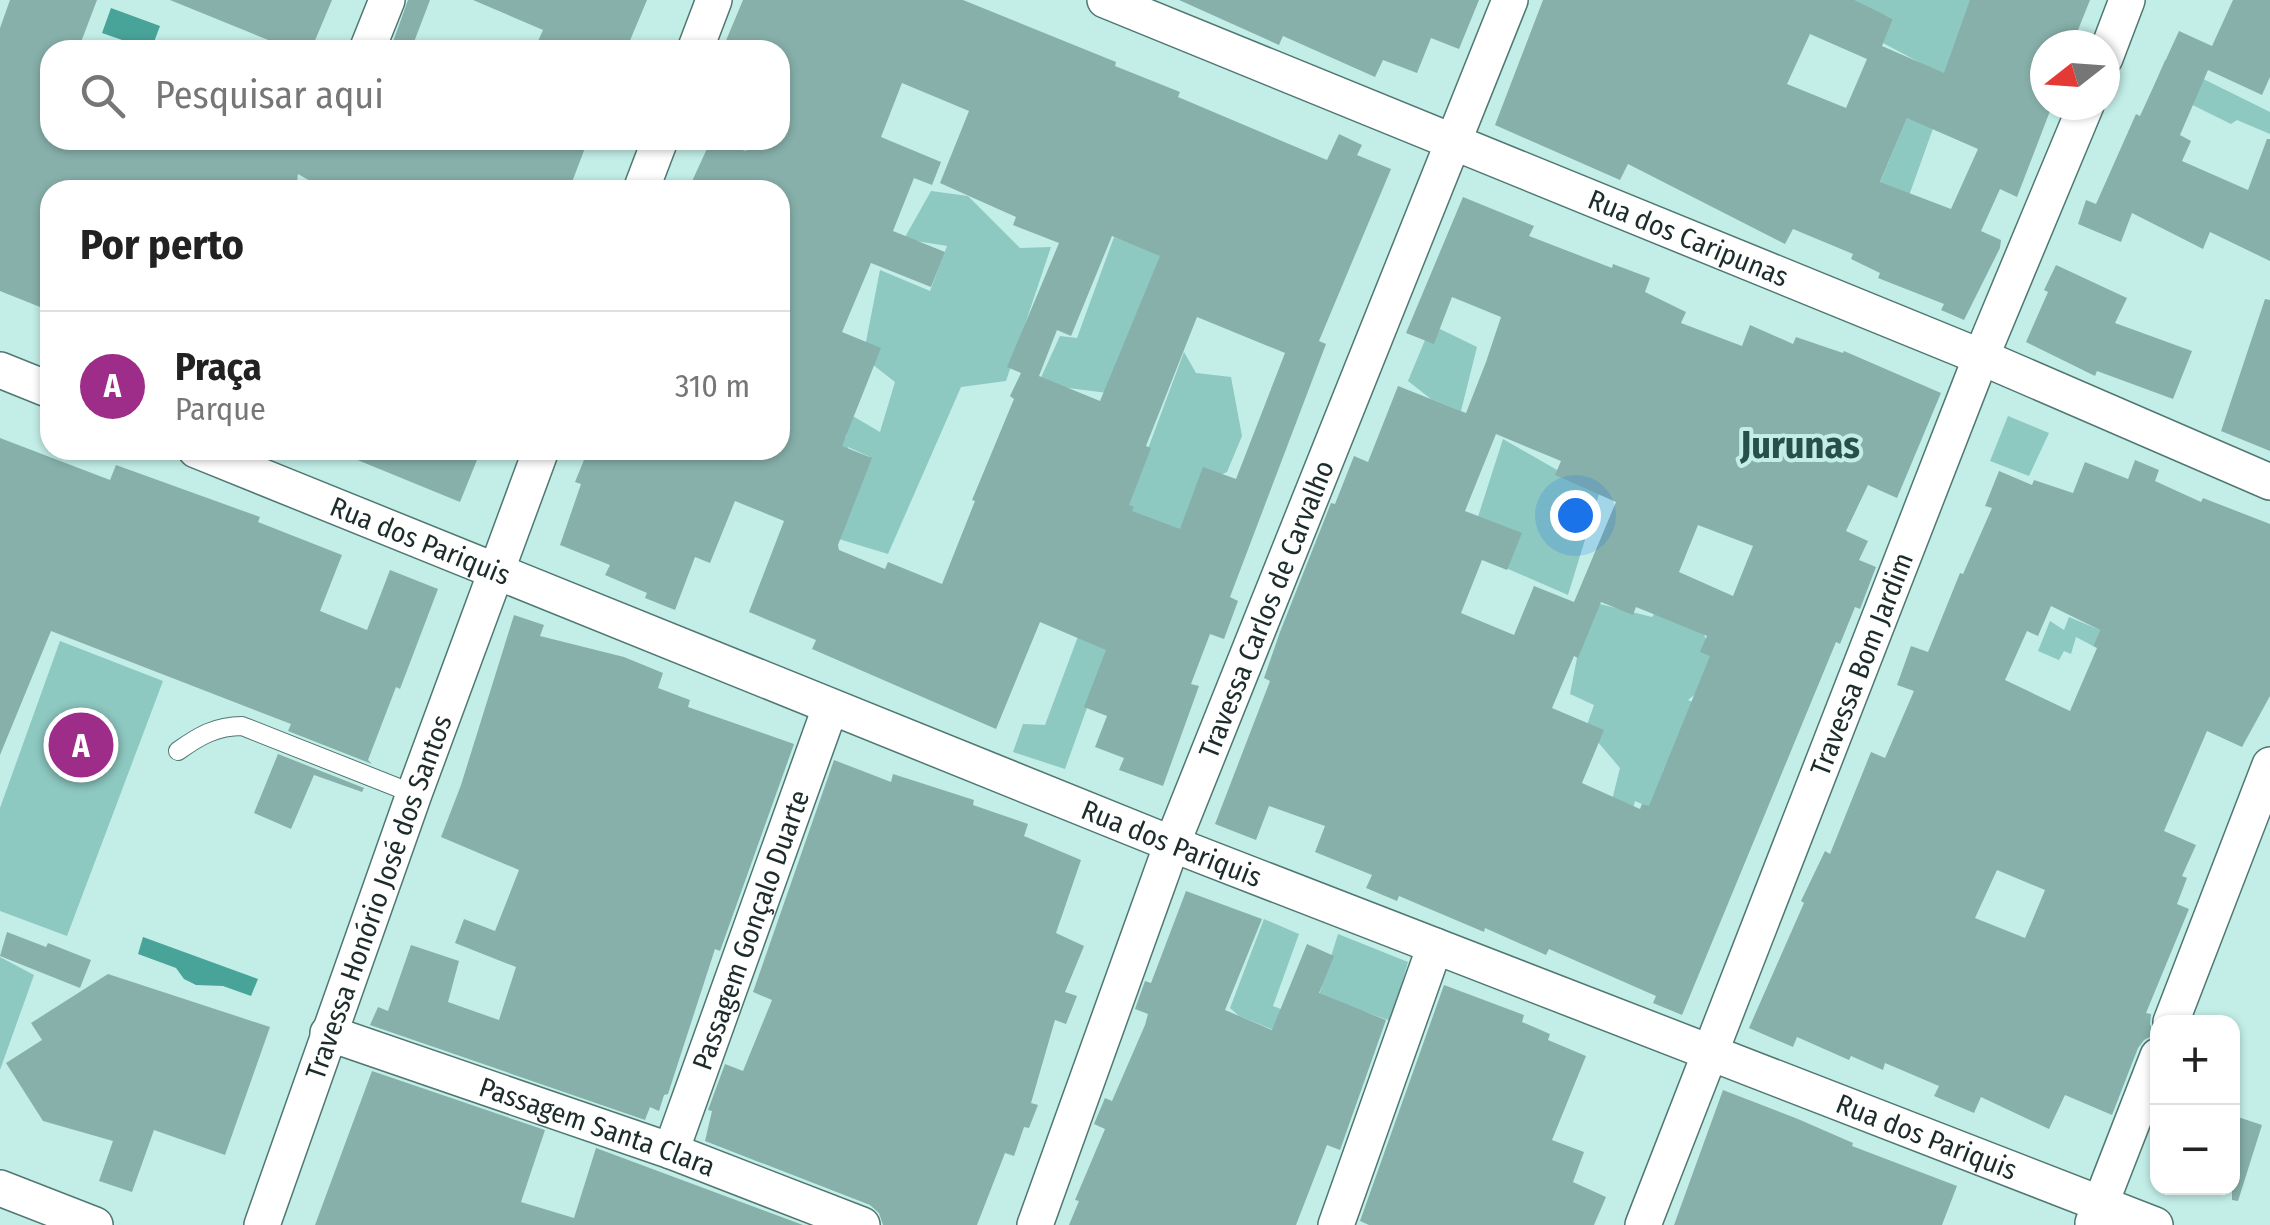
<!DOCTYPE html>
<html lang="pt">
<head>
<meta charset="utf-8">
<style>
	body { margin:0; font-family:"Fira Sans Condensed",sans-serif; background:#f6f6f6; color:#222 }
	.controls { position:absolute; right:30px; bottom:30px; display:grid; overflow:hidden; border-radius:20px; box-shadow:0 2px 8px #0004 }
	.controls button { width:90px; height:90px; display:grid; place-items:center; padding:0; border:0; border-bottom:2px solid #e0e0e0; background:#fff; color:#222; font:50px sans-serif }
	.compass { position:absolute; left:2030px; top:30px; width:90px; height:90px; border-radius:50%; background:#fff; box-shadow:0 2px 8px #0004; rotate:253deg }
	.you { position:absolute; left:1575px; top:515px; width:35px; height:35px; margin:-25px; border:8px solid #fff; border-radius:50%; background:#1a73e8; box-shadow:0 0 0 15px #1a73e833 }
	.badge { display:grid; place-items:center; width:65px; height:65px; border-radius:50%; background:#9e2d89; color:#fff; font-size:32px; font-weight:700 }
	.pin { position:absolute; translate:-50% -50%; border:5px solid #fff; box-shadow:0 2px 10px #0006 }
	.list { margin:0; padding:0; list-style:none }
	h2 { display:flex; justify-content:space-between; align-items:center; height:130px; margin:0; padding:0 40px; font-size:42px }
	h2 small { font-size:32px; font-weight:400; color:#767676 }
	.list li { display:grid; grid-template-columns:65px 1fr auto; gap:30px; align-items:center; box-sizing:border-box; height:150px; padding:0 40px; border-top:2px solid #e0e0e0 }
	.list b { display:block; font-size:38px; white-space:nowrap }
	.list p { margin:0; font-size:32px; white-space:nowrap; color:#767676 }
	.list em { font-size:32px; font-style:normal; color:#767676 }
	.icon { flex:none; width:55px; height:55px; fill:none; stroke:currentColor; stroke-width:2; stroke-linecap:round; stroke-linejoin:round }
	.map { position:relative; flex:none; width:2270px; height:1225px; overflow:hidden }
	.search { position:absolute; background:#fff; box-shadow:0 2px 8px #0004; left:40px; top:40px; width:750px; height:110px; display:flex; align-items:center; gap:25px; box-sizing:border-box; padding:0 35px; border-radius:30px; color:#767676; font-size:38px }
	.panel { position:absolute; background:#fff; box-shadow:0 2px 8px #0004; left:40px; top:180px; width:750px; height:280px; border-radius:30px }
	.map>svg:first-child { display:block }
	.green { fill:#8dc8c1 }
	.water { fill:#48a399 }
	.building { fill:#87b0aa; fill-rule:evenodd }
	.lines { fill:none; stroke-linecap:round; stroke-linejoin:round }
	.lane-casing { stroke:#507772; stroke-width:20 }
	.street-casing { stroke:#507772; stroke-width:38 }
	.lane { stroke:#fff; stroke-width:18 }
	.street { stroke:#fff; stroke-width:35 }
	.labels { text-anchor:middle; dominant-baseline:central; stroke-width:8; stroke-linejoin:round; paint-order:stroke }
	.street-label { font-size:28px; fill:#1c2c2a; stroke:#c3eee8 }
	.district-label { font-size:38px; font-weight:bold; fill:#284f4a; stroke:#c3eee8 }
</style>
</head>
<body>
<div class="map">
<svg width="2270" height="1225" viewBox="0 0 2270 1225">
	<rect width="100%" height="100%" fill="#c3eee8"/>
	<path class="green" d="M1854,0h125l-78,218 -29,-16 56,-135 -45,-24 10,-24 -8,-4 -39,4z
		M2165,60l105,52v22l-33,-14 -6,4 -77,-38z
		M931,191l37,5 52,52 31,-1 -45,134 -45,6 -73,167 -69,-21 51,-76 -22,-10 -14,48 -29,-19 41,-39 5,-22 29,17 15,-50 -32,-25 17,-87 50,21 17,-45 -43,-7z
		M1114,237l58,20 -65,136 -69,-9 22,-48 17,2z
		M1440,329l37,18 -16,64 -30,-12 -23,-18 17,-41z
		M1184,352l12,21 35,4 11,59 -15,36 -27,12 -39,108 -33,2 -63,175 -52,-17 10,-28 22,1z
		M2008,416l41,17 -20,43 -39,-15z
		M1503,439l96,55 -31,101 -101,-44z
		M1673,588c24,33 39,49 42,91l-27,21 24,11 -37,39 -12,21 15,25 -9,20 -34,-15 -13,50 -11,-47 9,-36 -34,-40 8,-23 -24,-11 18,-93 64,16z
		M2069,617l31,13 -7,16 -17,-9 -5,17 -7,-3 -5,9 -21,-9 12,-30 14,9z
		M60,641l103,40 -96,255 -67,-25v-103z
		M1264,919l35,15 -26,72 38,15 27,-87 70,28 -17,59 -28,-10 -19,47 -105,-42 -9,-8z
		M0,957l34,18 -34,95z"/>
	<path class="water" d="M111,8l49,18 -9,24 -49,-17z
		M143,937l115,42 -7,17 -28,-10 -27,-1 -12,-6 -8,-11 -38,-14z"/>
	<path class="building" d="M10,0h87l-19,50h-28v90h538l-19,50h-243l-28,-16 -2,16h-246v121l-50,-20v-263z
		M170,0h162l-21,50h-18z
		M408,0h22l-19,50h-21z
		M473,0h174l-21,50h-92l9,-20z
		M743,0h220l153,62 -1,4 65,26 -2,5 149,63 12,-26 23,11 -5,10 34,14 -72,172 7,3 -96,253 8,4 -14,38 -14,-5 -19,50 8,2 -36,100 -44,-16 5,-12 -29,-11 12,-31 -23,-9 22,-57 -66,-28 -44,107 -184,-80 4,-9 -67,-28 35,-91 -49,-20 -25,62 -15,-6 -20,53 -30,-12 2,-5 -42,-18 5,-10 -50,-20 21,-61 -6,-2 13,-32h192v-260h-92l23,-50 35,11 4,-11h30v-90h-58zM902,83l67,28 -29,72 76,34 -3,8 46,18 -52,124 14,6 -11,23 4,3 -42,101 3,1 -33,83 -54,-22 -3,7 -46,-19 -1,-5 34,-87 -30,-12 39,-98 -39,-16 29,-69 60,24 14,-35 -52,-21 21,-53 18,7 9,-23 -60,-25zM1112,236l48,20 -60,145 -61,-25 18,-46 14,6zM1197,317l88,36 -49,126 -33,-12 -23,62 -48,-18 2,-4 -5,-2 22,-57 -5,-2z
		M1179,0h300l-20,49 -28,-11 -14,35 -34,-13 -8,17 -92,-41 -4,9z
		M1543,0h311l39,19 -11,27 62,27 26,-73h120l-18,45h-27v64l5,2 -33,86 -17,-8 -19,42 20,9 -1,8 -36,72 -23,-10 3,-6 -66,-26 2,-5 -29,-14 2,-5 -60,-25 -8,15 -157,-80 -8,16 -125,-55zM1810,34l57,25 -21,49 -59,-24zM1907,118l71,31 -27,60 -71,-27z
		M2233,0h37v77l-8,18 -54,-25 -28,65 11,6 -9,20 66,29 19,-51h3v122l-60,-29 -7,17 -71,-36 -11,29 -43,-18 8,-24 10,4 40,-90 4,2 39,-85 33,15z
		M1463,197l71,29 -5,10 83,32 1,-4 37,14 -5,14 41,20 -5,11 61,23 8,-21 43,19 3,-7 47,16 1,-2 97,42 -44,105 -29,-13 -22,46 22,10 -9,19 17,7 -16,42 -5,-2 -15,37 -4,-2 -154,373 -29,-12 3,-7 -107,-47 -3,6 -61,-27 -1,4 -85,-36 -2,5 -31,-13 6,-13 -57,-23 10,-26 -56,-20 -13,34 -41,-16 55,-143 -6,-3 16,-46 51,-129 4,1 19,-48 14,6 30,-76 68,27 20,-51 15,-45 -49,-20 -18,47 -28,-11zM1496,434l65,27 -6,14 61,27 -42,100 -40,-16 -20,49 -53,-22 21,-53 25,10 15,-37 -57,-22zM1698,525l55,21 -20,50 -54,-24zM1601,602l32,13 3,-8 71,29 -7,16 10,4 -61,150 -7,-2 -2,5 -58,-26 22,-53 -52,-22 22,-52 4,2z
		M2056,265l71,33 -12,25 77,28 -19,48 -76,-28 -2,5 -69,-34 22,-50 -4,-2z
		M2265,299l5,1v151l-49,-20z
		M0,438l110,42 6,-15 144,52 -2,5 84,33 -22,56 47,19 23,-60 48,19 -38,100 -4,-2 -28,73 4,4 -84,-33 3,-7 -240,-93 -51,124z
		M333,450h148l-21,52z
		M2135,460l24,10 -4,11 46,21 2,-4 67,26v172l-28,51 -35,-16 -43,100 32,14 -14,31 5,2 -10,26 12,5 -43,104 5,1 -1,10 4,11 -10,5 -6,8 -26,67 -47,-20 -16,34 -68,-32 -7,16 -40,-17 5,-10 -54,-23 -2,7 -32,-14 -2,4 -52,-23 -4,10 -44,-19 55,-125 -3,-2 24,-50 5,3 41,-102 14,6 29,-67 -17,-6 14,-39 17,6 32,-79 3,1 29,-66 -7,-2 14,-35 33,14 2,-5 39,13 12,-31 43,17zM2051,606l49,24 -7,16 4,2 -27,63 -65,-31 22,-49 11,5zM1997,870l48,20 -20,48 -50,-20z
		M514,615l30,10 -4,11 84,21 39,16 -5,15 32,12 -2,7 106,37 -74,207 -5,-2 -47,145 -4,1 -5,16 -9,-4 -5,13 -275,-95 8,-18 10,4 23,-66 48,16 -11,41 51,18 17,-53 -61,-24 9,-24 31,12 24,-61 -78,-33 20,-52z
		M278,754l86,34 -2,4 -48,-17 -23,54 -37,-16z
		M834,760l57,22 2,-8 81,26 -1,5 55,19 -4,12 57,24 -25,73 28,13 -19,46 12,4 -11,28 -11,-4 -24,83 7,2 -9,23 -5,-1 -10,29 -9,-3 -28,72h-94l-4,-12 -9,-8 -165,-64 7,-30 -4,-1 17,-46 18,7 29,-71 -19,-8z
		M1186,891l76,28 -37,91 47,20 35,-86 27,12 -15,37 67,27 -46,130 -13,-5 -31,80h-227l10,-24 -4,-1 30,-71 -11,-5 11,-26 7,3 33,-76 3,-11 -13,-5 10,-28 6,2z
		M7,932l39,15 2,-4 43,17 -11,28 -80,-32z
		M108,974l162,53 -45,128 -71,-25 -22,62 -33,-11 14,-40 -70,-20 -37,-58 36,-23 -11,-17z
		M1444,985l80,30 -2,7 28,12 -2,6 38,16 -34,84 32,12 -11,30 33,15 -12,28h-225l-9,-4z
		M372,1071l173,59 -24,72 53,16 22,-70 207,77h-488z
		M1723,1090l75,29 55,24 -1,3 105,40 -15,39h-268z
		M2232,1115l30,10 -24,76 -6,-1z"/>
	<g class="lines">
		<defs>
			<path id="lane" d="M178,751c21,-15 38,-25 64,-25l172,68"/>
			<g id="street">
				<path id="s1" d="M1105,0l876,357 289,125"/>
				<path d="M367,50l20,-50"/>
				<path d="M695,50l19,-50"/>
				<path d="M2105,58l22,-58"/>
				<path d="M641,190l19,-50"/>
				<path d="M0,370l50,20"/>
				<path id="s2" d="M196,450l976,394 983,381"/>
				<path d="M2171,1022l99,-257"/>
				<path id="s3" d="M328,1033l343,118 191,74"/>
				<path id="s4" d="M671,1151l159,-443"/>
				<path d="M0,1188l95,37"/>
				<path d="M2093,1223l65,-167"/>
				<path id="s5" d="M262,1225l152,-431 127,-344"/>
				<path id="s6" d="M1035,1225l137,-381 338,-844"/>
				<path d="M1336,1225l99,-279"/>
				<path id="s7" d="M1643,1225l338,-868 105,-252"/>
			</g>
		</defs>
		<use href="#lane" class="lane-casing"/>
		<use href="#street" class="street-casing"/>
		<use href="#lane" class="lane"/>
		<use href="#street" class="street"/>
	</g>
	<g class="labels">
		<g class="street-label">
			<text stroke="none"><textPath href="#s1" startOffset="630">Rua dos Caripunas</textPath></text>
			<text stroke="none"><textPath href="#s2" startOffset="242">Rua dos Pariquis</textPath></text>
			<text stroke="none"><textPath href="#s6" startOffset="658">Travessa Carlos de Carvalho</textPath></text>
			<text stroke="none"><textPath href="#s7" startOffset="602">Travessa Bom Jardim</textPath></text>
			<text stroke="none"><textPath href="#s2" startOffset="1052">Rua dos Pariquis</textPath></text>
			<text stroke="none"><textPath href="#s5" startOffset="348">Travessa Honório José dos Santos</textPath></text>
			<text stroke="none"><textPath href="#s4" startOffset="235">Passagem Gonçalo Duarte</textPath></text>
			<text stroke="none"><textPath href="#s3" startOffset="285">Passagem Santa Clara</textPath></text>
			<text stroke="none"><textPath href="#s2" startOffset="1862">Rua dos Pariquis</textPath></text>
		</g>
		<g class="district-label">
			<text x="1800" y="445">Jurunas</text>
		</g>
	</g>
</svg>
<div class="controls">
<button>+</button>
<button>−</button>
</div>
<svg class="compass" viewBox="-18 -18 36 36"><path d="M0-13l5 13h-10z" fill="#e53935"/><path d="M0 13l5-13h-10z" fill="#767676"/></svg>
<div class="you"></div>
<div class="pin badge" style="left:81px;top:745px">A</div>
<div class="search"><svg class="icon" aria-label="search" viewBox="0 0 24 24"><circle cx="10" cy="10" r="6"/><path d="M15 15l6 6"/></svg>Pesquisar aqui</div>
<section class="panel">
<h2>Por perto<small></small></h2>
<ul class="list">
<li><span class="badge">A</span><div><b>Praça</b><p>Parque</p></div><em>310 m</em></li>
</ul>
</section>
</div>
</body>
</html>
